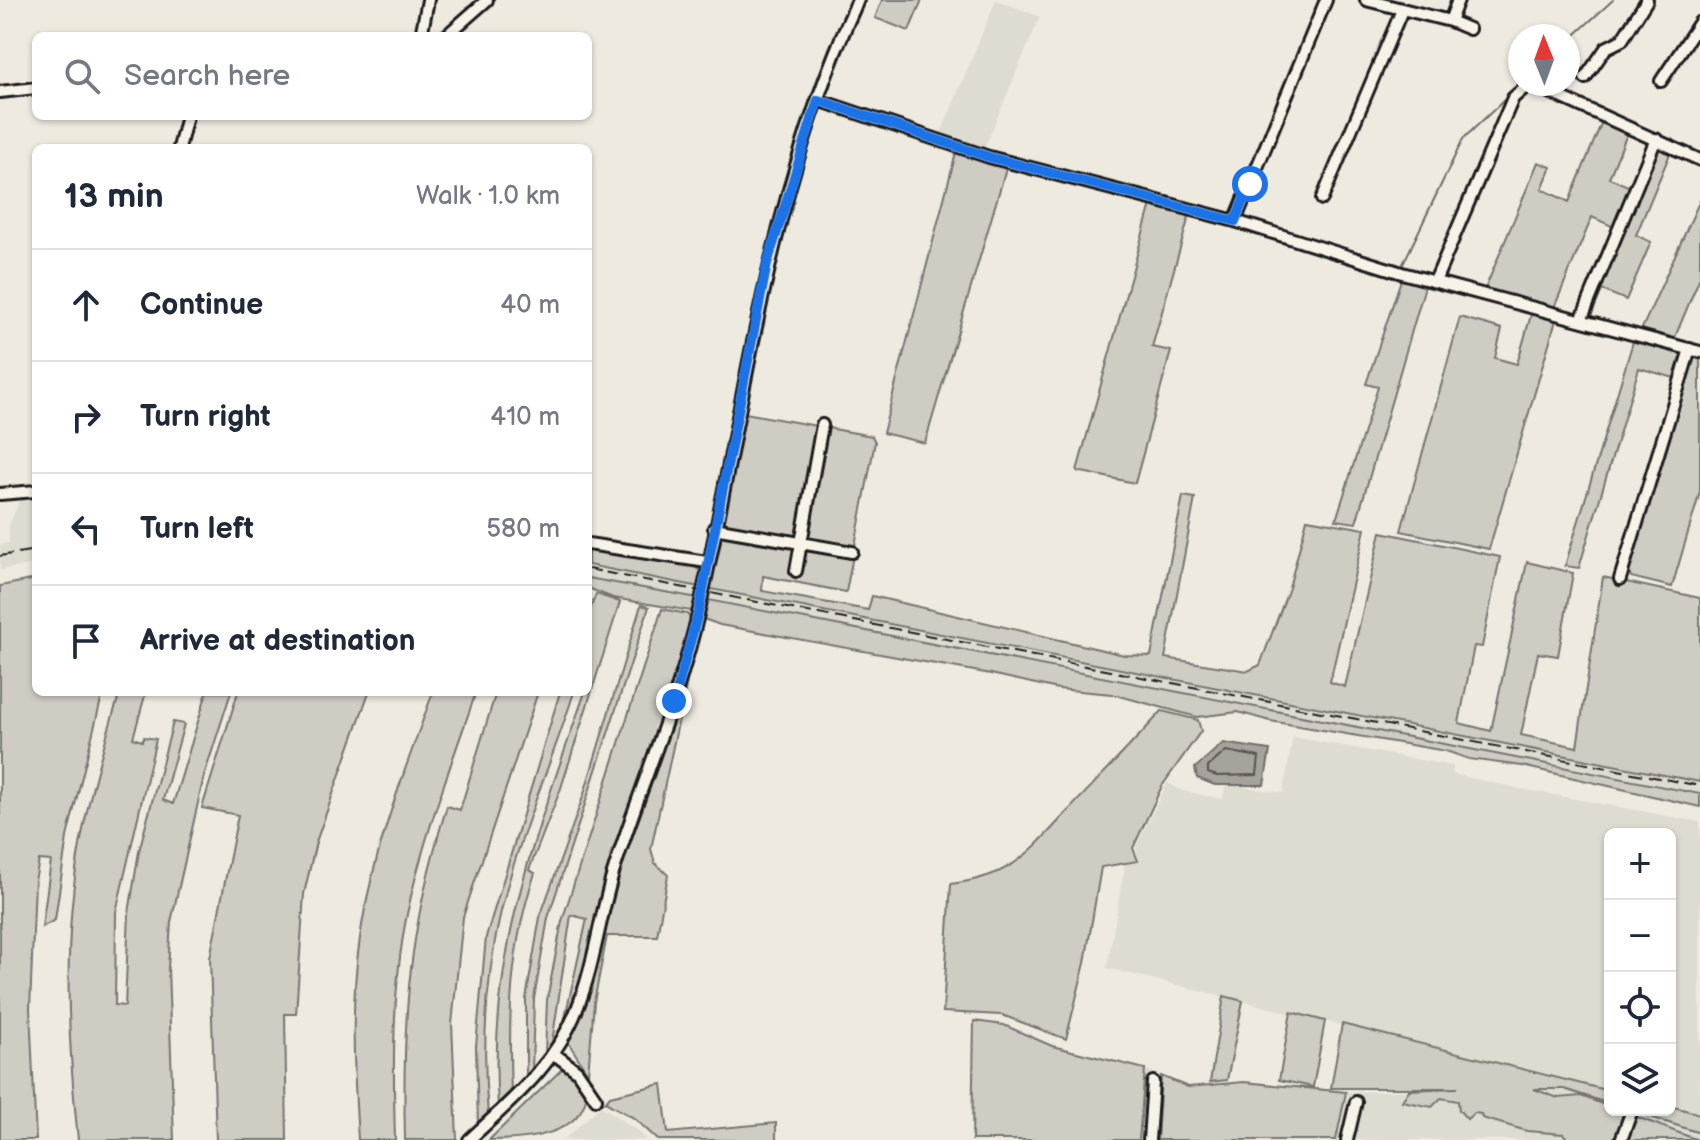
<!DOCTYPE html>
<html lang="en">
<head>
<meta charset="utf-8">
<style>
	body { margin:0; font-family:"Balsamiq Sans",sans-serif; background:#f2f2f3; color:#1f2937 }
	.controls { position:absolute; right:24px; bottom:24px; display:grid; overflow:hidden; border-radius:12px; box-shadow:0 2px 6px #0004 }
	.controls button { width:72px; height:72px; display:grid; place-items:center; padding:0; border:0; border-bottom:2px solid #e0e1e3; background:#fff; color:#1f2937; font:40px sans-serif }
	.compass { position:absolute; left:1508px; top:24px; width:72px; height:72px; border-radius:50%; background:#fff; box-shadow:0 2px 6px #0004; rotate:359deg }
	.stop { position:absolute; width:24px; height:24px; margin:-18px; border:6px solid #1a73e8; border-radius:50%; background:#fff }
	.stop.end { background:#1a73e8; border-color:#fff; box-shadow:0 2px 8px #0008 }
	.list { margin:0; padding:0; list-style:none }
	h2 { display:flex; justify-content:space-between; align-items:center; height:104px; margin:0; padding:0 32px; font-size:34px }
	h2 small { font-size:26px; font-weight:400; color:#747a83 }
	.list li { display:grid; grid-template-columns:52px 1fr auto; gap:24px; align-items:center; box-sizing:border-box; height:112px; padding:0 32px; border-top:2px solid #e0e1e3 }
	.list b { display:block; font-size:30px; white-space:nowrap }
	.list em { font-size:26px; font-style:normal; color:#747a83 }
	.icon { flex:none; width:44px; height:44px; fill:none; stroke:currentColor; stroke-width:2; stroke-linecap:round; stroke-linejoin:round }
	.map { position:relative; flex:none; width:1700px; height:1140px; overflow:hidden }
	.search { position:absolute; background:#fff; box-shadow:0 2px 6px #0004; left:32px; top:32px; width:560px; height:88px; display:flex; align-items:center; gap:20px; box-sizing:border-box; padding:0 28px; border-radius:12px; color:#747a83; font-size:30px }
	.panel { position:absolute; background:#fff; box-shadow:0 2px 6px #0004; left:32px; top:144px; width:560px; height:552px; border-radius:12px }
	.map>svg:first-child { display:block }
	.built { fill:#dedbd1 }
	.green { fill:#cfccc3; stroke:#767470; stroke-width:2 }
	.water { fill:#a6a39d; stroke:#6f6d69; stroke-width:2 }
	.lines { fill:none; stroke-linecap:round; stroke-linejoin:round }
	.shore { stroke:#535250; stroke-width:2 }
	.stream { stroke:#6f6d69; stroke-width:2 }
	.minor-casing { stroke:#1c1c1c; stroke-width:16 }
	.minor { stroke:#f7f3e8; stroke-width:10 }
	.rail { stroke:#1c1c1c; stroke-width:2; stroke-dasharray:12 6; stroke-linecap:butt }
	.route { stroke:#1a73e8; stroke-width:10 }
</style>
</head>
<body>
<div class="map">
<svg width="1700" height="1140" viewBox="0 0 1700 1140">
	<rect width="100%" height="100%" fill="#eeeae0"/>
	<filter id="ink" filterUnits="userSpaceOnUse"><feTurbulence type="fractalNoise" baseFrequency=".0125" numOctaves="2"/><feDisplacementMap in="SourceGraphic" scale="16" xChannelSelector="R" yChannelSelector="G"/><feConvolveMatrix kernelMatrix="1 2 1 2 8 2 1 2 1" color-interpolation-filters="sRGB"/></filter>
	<g filter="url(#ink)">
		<path class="built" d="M996,0l44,17 -57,134 -44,-13z
			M36,493v71l-36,6v-25l9,-2v-17l12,-30z
			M588,565l1112,217v12l-1112,-216z
			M1293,737l160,29v8l68,15 179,33v292l-30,-8v-272h-60v257l-503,-123 18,-104 13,-3 -2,-14 31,-64 16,8 40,8 3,-15 57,9z
			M1145,1069l43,18 56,-5 83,10 237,-3 46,15v6h19l71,23v7h-561z
			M601,1106l37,25 9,9h-84z"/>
		<path class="green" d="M882,0h40l-13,31 -34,-13z
			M1603,119l26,10 -20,49 24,10 -17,40 -24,-11 -38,91 -69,-19 53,-127 13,5 -9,22 27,13z
			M1659,145l13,4 -36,86 15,7 -25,58 -24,-10 -12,29 -5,-2z
			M957,149l51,13 -83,281 -42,-10z
			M1700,200v77l-27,65 -33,-9z
			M1151,204l39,9 -38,134 19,4 -36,132 -58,-12z
			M1403,274l24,5 -71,244 -20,-3 42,-133 -12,-3z
			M1533,308l25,5 -69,236 -88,-18 59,-214 42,12 -7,29 22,6z
			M1635,335l50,17 -7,27 -39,-11 -60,200 -14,-2z
			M1694,356l6,1v135l-28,95 -41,-10 -2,-6 61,-212z
			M745,413l127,23 3,6 -29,150 -83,-16 -1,15 106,19 4,-14 252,59 27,1 32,-160 12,2 -30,160 83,13 12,-6 29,-77 18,-69 58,10 -35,153 15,5 36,-155 119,25 -18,90 -8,-1 -15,77 32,8 36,-169 46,11 -15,83 -20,-3 -17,82 56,12 26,-170 97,21v184l-994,-194 4,-22h6z
			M588,546l100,15 12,10v16l-112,-22z
			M588,578l110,20 -7,13 -78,-13 -25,-10z
			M36,579v113h67l-36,145 -12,83 -13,7 9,-66 -12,-1 -4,21 -5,128 6,131h-36v-554z
			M596,594l24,8 -59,186 -32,82 6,3c-25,73 -27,145 -24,221l-13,12c-11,-150 39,-275 87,-414h3v-77z
			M703,599l997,195v13l-178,-41 -53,-7 -23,-8 -176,-30 -32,-9 -41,5 -85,-23 -54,-5 -67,-15 -271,-49 -19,-7z
			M641,605l8,2 -101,311 -14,81 -2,74 -6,6v-80l14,-82 44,-123z
			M662,609l25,5 5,7 -92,281 -18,74 -18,46 23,-103 -16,-4 -19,128 -7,12 2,-55 15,-79z
			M700,621l-49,228 4,14 13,12 -11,61h-50l-13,66 -6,72 -20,-32 18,-42 36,-134 34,-94z
			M120,692h26l-13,46 9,3 2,-4 12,2 -40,173 -1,93 10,1 4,-93 10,-62 34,-129 11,2 -21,76 10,4 34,-112h24l-27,84 -33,146 -3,46 6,172h-96c-10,-98 -16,-202 3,-300 9,-49 24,-100 39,-148z
			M238,692h131l-53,150 -12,52 -8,120h-11l2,126h-71l-6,-182 28,-143 -36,-7z
			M433,692h43c-25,73 -53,146 -69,222 -15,74 -14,151 -12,226h-37c-4,-66 -8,-136 2,-202 12,-84 44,-166 73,-246z
			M496,692h42l-75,225 -11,107 5,116h-52c-3,-126 4,-213 42,-334l13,4z
			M560,692h14c-20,64 -48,127 -66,192 -21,74 -27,155 -20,231l-10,10 -2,-79 10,-109z
			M1162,711l36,9 3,11 -39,55 -29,62 5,13 -37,6 -16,96 -19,76 -64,-24 -59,-3 8,-128c62,-8 77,-30 117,-73 31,-33 63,-66 94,-100z
			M1224,996l19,5 -16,79 -17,2z
			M1291,1012l34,9 -12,66 -34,-7z
			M974,1021l30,4 48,21 93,23 -6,71h-167z
			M1342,1024l268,67v13l-46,-15h-30l24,9 23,-2 117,44h-129l-6,-6 -36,-3 -45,-13 -1,-4 -7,-1 -7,6 -8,-9 -1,-9 -17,-3 -9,9 -30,-6 7,-11 49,-2h-127z
			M563,1068h8l16,24c-4,45 -64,48 -98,48z
			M1161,1076l27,11 56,-5 102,10 -10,48h-179z
			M662,1084l6,49 108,-10v17h-118l-24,-22 -29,-16 5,-6z
			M1670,1106l30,8v19l-71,-23h41z"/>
		<path class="water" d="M1223,743l47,7 -6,35h-49l-18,-7 -2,-10z"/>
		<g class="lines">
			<path class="shore" d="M1226,751l33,6 -2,18 -40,1 -9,-3v-6z"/>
			<path class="stream" d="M1568,41l45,-41
				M1403,264l60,-125 58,-55"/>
			<defs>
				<path id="minor" d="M1366,0l84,21
					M1458,0l-8,21 19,8
					M421,36l7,-36
					M446,36l41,-36
					M1585,78l21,-30 16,-8 25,-40
					M1661,81l39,-59
					M1532,84l168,76
					M0,92l36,-4
					M818,100l171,57 246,64 167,52 298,79
					M179,148l8,-32
					M1322,199l80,-189
					M1235,221l91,-221
					M1436,279l77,-181 16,-14
					M1582,318l74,-179
					M0,494l36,-3
					M714,528l138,24
					M588,544l119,18
					M796,571l26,-146
					M1620,579l70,-230
					M553,1053l24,18 19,28
					M469,1140c42,-39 87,-76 108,-131 18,-45 23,-96 38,-142 27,-86 64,-168 84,-257 47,-208 67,-413 159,-610
					M1149,1140l4,-58
					M1347,1140l9,-38
					M1621,1140l10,-27"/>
			</defs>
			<use href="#minor" class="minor-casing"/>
			<use href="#minor" class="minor"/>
			<path class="rail" d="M0,556l36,-6
				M588,569l1112,217"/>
		</g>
	</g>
	<g class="lines" filter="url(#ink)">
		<path class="route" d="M674,701l25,-91 68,-346 51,-164 171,57 246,64 15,-37"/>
	</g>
</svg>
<div class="controls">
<button>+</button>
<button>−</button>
<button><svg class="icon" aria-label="locate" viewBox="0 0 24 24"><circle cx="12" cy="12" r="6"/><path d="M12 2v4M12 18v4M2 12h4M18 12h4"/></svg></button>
<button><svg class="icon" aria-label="layers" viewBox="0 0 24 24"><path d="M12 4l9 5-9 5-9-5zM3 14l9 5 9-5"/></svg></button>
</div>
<svg class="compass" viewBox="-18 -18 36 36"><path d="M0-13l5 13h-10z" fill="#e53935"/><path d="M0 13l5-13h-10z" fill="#747a83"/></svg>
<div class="stop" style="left:1250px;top:184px"></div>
<div class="stop end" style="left:674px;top:701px"></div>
<div class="search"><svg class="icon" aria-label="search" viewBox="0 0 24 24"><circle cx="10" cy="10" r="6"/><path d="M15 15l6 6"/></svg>Search here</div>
<section class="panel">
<h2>13 min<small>Walk · 1.0 km</small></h2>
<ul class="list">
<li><svg class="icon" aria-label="ahead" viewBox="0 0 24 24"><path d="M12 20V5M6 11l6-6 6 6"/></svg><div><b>Continue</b></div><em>40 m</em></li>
<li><svg class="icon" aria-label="right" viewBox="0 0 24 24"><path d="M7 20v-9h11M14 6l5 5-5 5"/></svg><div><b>Turn right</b></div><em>410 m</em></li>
<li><svg class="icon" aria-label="left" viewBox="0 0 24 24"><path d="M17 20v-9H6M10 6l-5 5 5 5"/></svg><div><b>Turn left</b></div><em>580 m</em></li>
<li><svg class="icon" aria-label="arrive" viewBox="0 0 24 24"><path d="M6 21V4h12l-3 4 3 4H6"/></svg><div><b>Arrive at destination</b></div></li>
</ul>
</section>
</div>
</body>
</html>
